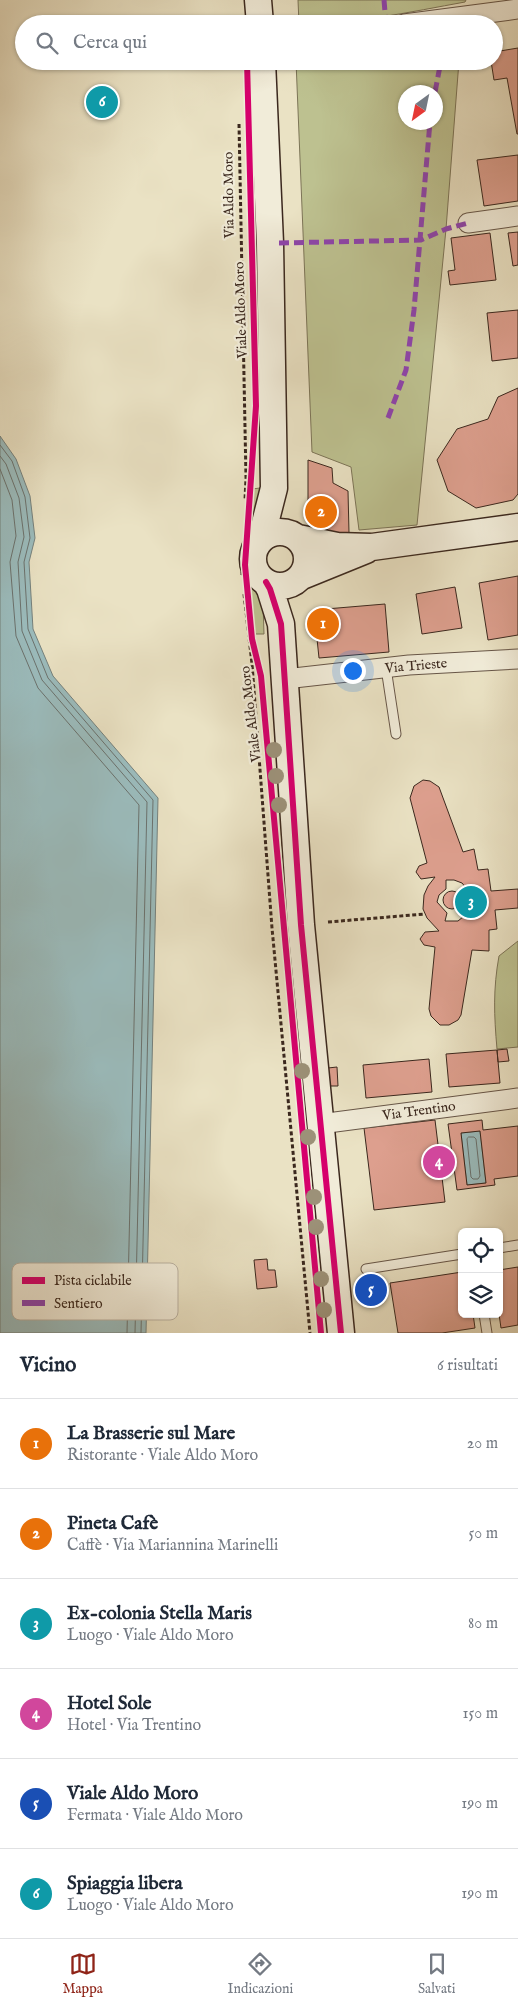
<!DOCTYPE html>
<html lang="it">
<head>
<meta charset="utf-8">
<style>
	body { margin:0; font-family:"IM FELL English",serif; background:#f6f6f7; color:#1f2937 }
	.controls { position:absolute; right:15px; bottom:15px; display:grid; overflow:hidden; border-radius:8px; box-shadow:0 1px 4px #0004 }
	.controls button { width:45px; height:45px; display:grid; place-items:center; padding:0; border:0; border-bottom:1px solid #e0e1e3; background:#fff; color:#1f2937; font:25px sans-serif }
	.compass { position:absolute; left:398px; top:85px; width:45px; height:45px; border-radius:50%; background:#fff; box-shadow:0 1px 4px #0004; rotate:213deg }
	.you { position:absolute; left:352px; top:670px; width:18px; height:18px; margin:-12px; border:4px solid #fff; border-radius:50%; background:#1a73e8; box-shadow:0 0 0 8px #1a73e833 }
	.badge { display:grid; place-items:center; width:32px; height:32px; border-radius:50%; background:#8f2418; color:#fff; font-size:16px; font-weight:700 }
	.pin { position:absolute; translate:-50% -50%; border:2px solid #fff; box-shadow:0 1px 5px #0006 }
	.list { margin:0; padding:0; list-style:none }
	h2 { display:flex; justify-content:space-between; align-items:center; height:65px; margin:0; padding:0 20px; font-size:21px }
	h2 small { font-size:16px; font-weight:400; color:#747a83 }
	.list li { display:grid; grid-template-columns:32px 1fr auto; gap:15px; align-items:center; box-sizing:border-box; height:90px; padding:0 20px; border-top:1px solid #e0e1e3 }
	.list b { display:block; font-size:19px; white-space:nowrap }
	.list p { margin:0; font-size:16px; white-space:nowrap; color:#747a83 }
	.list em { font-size:16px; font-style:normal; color:#747a83 }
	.icon { flex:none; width:28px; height:28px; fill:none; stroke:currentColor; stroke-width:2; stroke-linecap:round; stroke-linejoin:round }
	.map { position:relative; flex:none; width:518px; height:1333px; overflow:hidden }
	.search { position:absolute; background:#fff; box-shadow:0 1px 4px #0004; left:15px; right:15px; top:15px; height:55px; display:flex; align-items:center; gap:12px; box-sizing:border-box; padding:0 18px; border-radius:28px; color:#747a83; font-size:19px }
	.sheet { height:605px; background:#fff }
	nav { display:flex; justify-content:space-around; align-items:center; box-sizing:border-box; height:70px; border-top:1px solid #e0e1e3; background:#fff; font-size:14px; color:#747a83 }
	nav a { display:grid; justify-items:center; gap:2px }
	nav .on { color:#8f2418 }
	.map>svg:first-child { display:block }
	.green { fill:#bdc190; stroke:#7c7457; fill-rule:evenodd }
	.water { fill:#9bbcbd; stroke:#75817d }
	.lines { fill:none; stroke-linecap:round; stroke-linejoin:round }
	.shore { stroke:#6b726e; stroke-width:1 }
	.building { fill:#dd9f8e; stroke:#3b281e; fill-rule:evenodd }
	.lane-casing { stroke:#675648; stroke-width:11 }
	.street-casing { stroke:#675648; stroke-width:21 }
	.secondary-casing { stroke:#3b281e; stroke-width:29 }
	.path { stroke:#3b281e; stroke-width:3; stroke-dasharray:4 2.5; stroke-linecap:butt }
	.lane { stroke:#f1ecd9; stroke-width:9 }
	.street { stroke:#f1ecd9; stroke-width:19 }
	.secondary { stroke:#f1ecd9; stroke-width:26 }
	.quiet { stroke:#8e44ad; stroke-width:5; stroke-dasharray:10 5; stroke-linecap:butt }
	.cycleway-casing { stroke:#f1ecd9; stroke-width:9 }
	.cycleway { stroke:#d6006c; stroke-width:6 }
	.tree { fill:#9c9178 }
	.labels { text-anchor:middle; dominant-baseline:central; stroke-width:4.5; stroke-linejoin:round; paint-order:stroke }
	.street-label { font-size:14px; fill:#3b281e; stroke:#f1ecd9 }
	.key { fill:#f1ecd9; stroke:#bab1a1; stroke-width:1 }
	.key-label { font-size:14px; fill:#3b281e }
</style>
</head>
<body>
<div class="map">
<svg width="518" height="1333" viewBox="0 0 518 1333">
	<rect width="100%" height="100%" fill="#eae2c4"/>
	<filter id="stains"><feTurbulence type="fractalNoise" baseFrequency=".004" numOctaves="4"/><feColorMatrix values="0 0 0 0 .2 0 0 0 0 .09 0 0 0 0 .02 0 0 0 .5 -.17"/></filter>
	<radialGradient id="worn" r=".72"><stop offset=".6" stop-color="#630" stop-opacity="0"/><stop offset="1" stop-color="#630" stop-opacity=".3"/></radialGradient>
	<path class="green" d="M298,0h168l-1,2c-55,10 -110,22 -166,22z
		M296,61h163l-13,168 -29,296 -58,5 -8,-63 -39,-15zM436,92v30h-30v-30z
		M260,488v34l-9,31 -1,12 2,11 11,28 1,30h-10l-6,-62 4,-83z
		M518,941v106l-21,2c-3,-34 -4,-60 2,-93z"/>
	<path class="water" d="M0,436l16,23 14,37 5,42 -6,24 4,67 20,47 105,122 -12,535h-146z
		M480,1131l6,52 -19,2 -6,-52z"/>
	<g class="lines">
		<path class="shore" d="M0,445l12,16 13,36 5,41 -6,24 4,67 20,49 105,122 -12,533
			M0,456l6,8 13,34 5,39 -6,25 4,69 20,49 105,122 -12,531
			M0,469l12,31 4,36 -6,26 6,74 22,52 101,117 -12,528
			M469,1137h5l2,2 4,37 -2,3h-5l-2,-2 -4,-38z"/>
	</g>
	<path class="building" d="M518,48v86h-1l-10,-56 -13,2 -3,-19h3v-9z
		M518,155v46l-34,5 -7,-46z
		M518,232v33l-5,1 -5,-33z
		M490,233l6,47 -46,5 -2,-14 7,-1 -4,-32z
		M518,310v48l-26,3 -5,-48z
		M518,388v106l-5,6 -37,8 -28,-17 -11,-31 20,-31 31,-10 10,-22z
		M308,460l24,8 1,15 15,8 1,42h-17l-15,-11 -9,-18z
		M518,576v59l-30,5 -9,-57z
		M455,587l7,41 -40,6 -6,-40z
		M385,604l4,48 -70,6 -5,-48z
		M423,780l7,1 9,6 24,65 11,-3 4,21 10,-1 3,22 27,-2v19l-23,2 2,19 -8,1v21l-17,-1 -11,65 -3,5 -9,5h-9l-9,-9 -2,-7 6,-62 -11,-2 -4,-6 5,-7 14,-1 -12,-13 -4,-9 1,-14 4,-9 7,-9 -14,2 -5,-7 3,-6 8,-3 -17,-65 4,-12z
		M446,880h8l8,3 10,12v11l-3,6 -11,9h-13l2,-8 -10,-11 2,-7 7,-6z
		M443 900a9 9 0 1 1 18 0a9 9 0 1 1-18 0Z
		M507,1049l2,12 -11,1 -1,-12z
		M497,1050l3,33 -51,4 -3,-33z
		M429,1059l3,33 -66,6 -3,-33z
		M337,1067l1,19h-9l-1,-18z
		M435,1120l10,82 -71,8 -10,-82z
		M482,1120l1,10 35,-4v50l-24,3 1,6 -38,5 -9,-66zM480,1131l6,52 -19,2 -6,-52z
		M267,1259l1,11h7l2,17 -20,2 -3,-29z
		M518,1267v58l-17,3 -2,-14v-44z
		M462,1272v42h11l2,14 -33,5h-44l-8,-50z"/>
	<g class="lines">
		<defs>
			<path id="lane" d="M386,668l10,66
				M499,1248l19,-3
				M366,1269l96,-15
				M484,1314l3,19"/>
			<path id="street" d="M404,24l114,-15
				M468,223l50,-7
				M285,679l124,-14 109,-6
				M320,1124l198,-26"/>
			<path id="secondary" d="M258,0l2,24
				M253 559a27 27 0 1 1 54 0a27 27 0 1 1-54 0Z
				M298,538l39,8 35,1 146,-20
				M261,539l13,-51 -4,-245 -8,-182
				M302,576l64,-26
				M266,582l4,7 11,35 20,301 40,408"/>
		</defs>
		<use href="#lane" class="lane-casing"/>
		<use href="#street" class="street-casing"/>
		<use href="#secondary" class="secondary-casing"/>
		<path class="path" d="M239,124l7,354 -1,22
			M242,552v23
			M244,594l8,70 20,264 38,405
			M328,922l97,-8"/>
		<use href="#lane" class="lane"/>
		<use href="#street" class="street"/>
		<use href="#secondary" class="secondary"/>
		<path class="quiet" d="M384,0l2,24
			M448,24l1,-7
			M435,92l6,-31
			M279,243l142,-3 25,-11 22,-6
			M388,418l18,-48 8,-60 16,-188"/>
		<defs>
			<path id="cycleway" d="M247,61l9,345 -11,159 7,74 9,37 60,657
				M266,582l4,7 11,35 20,301 40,408"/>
		</defs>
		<use href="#cycleway" class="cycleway-casing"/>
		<use href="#cycleway" class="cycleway"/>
	</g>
	<g class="tree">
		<circle cx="274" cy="750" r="8"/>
		<circle cx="276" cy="776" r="8"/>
		<circle cx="279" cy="805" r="8"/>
		<circle cx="302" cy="1071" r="8"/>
		<circle cx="308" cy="1137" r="8"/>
		<circle cx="314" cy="1197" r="8"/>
		<circle cx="316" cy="1227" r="8"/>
		<circle cx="321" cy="1279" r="8"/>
		<circle cx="324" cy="1310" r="8"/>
	</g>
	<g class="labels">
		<g class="street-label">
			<text transform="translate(229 195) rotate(-91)">Via Aldo Moro</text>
			<text transform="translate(241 310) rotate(-92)">Viale Aldo Moro</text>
			<text transform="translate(416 666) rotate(-5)">Via Trieste</text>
			<text transform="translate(251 714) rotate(-97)">Viale Aldo Moro</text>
			<text transform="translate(419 1111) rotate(-8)">Via Trentino</text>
		</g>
	</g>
	<rect x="12" y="1263" width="166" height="57" rx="8" class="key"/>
	<rect x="22" y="1277" width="23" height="7" fill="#d6006c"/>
	<rect x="22" y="1300" width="23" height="6" fill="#8e44ad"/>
	<g class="key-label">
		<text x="54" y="1285">Pista ciclabile</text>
		<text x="54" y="1308">Sentiero</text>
	</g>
	<rect width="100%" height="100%" filter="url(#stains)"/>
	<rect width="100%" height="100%" fill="url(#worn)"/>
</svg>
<div class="controls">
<button><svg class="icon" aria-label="locate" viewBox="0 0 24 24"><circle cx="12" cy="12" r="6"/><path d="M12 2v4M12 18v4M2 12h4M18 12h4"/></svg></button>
<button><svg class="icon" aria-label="layers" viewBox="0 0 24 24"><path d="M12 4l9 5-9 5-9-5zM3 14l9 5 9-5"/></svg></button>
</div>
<svg class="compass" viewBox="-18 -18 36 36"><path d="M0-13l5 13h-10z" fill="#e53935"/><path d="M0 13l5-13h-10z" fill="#747a83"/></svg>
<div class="you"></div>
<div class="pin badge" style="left:323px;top:624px;background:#e8710a">1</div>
<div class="pin badge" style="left:321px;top:512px;background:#e8710a">2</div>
<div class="pin badge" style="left:471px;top:902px;background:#0f9aa8">3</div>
<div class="pin badge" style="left:439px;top:1162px;background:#d1479c">4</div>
<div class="pin badge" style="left:371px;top:1290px;background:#1a4fb4">5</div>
<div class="pin badge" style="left:102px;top:102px;background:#0f9aa8">6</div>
<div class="search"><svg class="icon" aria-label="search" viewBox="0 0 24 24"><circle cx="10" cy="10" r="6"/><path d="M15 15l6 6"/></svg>Cerca qui</div>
</div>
<section class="sheet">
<h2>Vicino<small>6 risultati</small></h2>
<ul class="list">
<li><span class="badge" style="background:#e8710a">1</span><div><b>La Brasserie sul Mare</b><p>Ristorante · Viale Aldo Moro</p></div><em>20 m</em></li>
<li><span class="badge" style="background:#e8710a">2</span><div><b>Pineta Cafè</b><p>Caffè · Via Mariannina Marinelli</p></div><em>50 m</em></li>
<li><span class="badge" style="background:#0f9aa8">3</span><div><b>Ex-colonia Stella Maris</b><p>Luogo · Viale Aldo Moro</p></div><em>80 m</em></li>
<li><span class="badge" style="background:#d1479c">4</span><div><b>Hotel Sole</b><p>Hotel · Via Trentino</p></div><em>150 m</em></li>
<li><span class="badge" style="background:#1a4fb4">5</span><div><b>Viale Aldo Moro</b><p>Fermata · Viale Aldo Moro</p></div><em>190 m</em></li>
<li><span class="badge" style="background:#0f9aa8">6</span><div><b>Spiaggia libera</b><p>Luogo · Viale Aldo Moro</p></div><em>190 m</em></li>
</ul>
</section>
<nav>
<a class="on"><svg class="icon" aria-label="map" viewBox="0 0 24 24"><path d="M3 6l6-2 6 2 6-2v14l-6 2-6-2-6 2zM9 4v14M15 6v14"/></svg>Mappa</a>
<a><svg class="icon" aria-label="directions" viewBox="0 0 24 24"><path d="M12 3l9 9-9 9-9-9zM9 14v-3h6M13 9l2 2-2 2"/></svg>Indicazioni</a>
<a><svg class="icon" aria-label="saved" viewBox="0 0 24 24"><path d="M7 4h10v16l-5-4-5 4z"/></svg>Salvati</a>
</nav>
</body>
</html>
